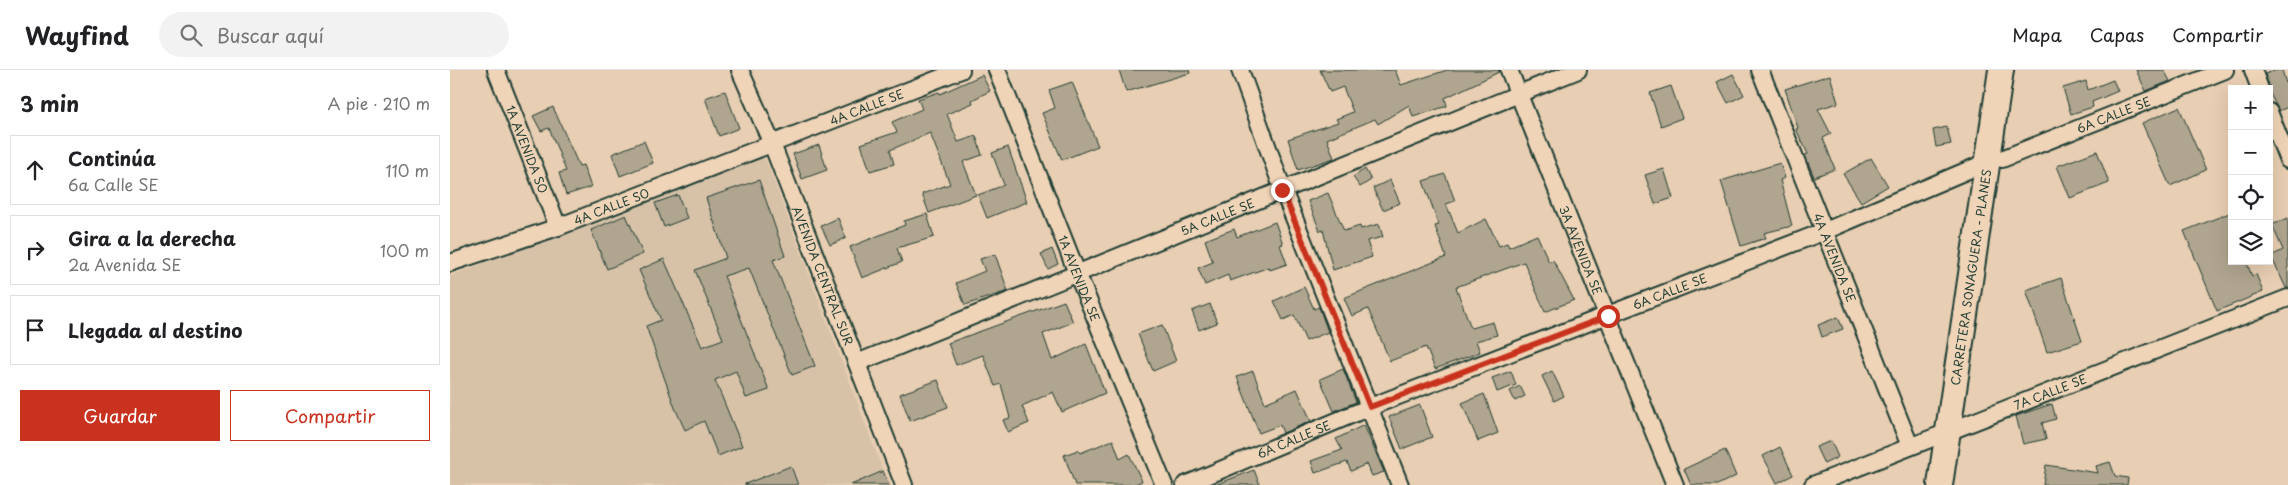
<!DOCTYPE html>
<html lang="es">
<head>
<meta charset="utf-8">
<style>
	body { margin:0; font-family:"Playpen Sans",sans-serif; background:#f2f2f2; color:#202124 }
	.controls { position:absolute; right:15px; top:15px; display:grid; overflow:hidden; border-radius:0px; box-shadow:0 5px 20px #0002 }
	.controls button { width:45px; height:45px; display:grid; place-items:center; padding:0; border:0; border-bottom:1px solid #e0e0e0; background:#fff; color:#202124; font:25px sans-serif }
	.stop { position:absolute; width:15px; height:15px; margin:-11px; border:4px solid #c8321e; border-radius:50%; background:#fff }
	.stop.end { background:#c8321e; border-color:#fff; box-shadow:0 1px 5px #0008 }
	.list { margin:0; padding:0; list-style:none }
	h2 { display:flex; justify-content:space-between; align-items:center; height:65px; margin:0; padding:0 20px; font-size:21px }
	h2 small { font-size:16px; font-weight:400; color:#757577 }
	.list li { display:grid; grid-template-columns:32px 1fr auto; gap:15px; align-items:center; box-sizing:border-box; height:70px; margin:0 10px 10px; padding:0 10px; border:1px solid #e0e0e0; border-radius:0px }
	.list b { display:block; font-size:19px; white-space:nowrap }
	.list p { margin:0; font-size:16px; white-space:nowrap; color:#757577 }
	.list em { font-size:16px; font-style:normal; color:#757577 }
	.actions { display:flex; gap:10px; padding:15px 20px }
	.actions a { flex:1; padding:11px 0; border:1px solid #c8321e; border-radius:0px; text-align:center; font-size:18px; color:#c8321e }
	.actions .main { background:#c8321e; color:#fff }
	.icon { flex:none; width:28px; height:28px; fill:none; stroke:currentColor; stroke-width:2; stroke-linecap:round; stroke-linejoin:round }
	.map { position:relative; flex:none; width:1838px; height:415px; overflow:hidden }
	header { display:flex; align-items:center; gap:30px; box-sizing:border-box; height:70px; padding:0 25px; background:#fff; border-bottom:1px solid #e0e0e0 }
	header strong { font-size:24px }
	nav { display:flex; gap:28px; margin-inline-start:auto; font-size:18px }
	.search { width:350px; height:45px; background:#f2f2f2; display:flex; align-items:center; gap:12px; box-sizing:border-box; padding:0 18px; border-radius:28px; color:#757577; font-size:19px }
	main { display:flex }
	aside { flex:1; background:#fff }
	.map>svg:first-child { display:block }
	.built { fill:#d7c2a8 }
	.building { fill:#b0a58f; stroke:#1f3d34 }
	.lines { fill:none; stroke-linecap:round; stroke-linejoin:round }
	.street-casing { stroke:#1f3d34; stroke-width:20 }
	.secondary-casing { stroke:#1f3d34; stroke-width:28 }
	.street { stroke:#f0d4b7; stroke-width:16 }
	.secondary { stroke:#f0d4b7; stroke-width:24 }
	.route { stroke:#c8321e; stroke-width:6 }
	.labels { text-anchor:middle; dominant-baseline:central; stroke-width:4; stroke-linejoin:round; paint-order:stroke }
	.street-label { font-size:12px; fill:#1f3d34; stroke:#f0d4b7 }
</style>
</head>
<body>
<header>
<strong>Wayfind</strong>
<div class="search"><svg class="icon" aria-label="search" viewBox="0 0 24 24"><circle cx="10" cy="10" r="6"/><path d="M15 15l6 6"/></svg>Buscar aquí</div>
<nav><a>Mapa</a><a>Capas</a><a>Compartir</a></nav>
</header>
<main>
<aside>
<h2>3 min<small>A pie · 210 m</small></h2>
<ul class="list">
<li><svg class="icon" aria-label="ahead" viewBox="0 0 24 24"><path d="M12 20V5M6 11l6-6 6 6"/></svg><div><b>Continúa</b><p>6a Calle SE</p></div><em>110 m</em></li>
<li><svg class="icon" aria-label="right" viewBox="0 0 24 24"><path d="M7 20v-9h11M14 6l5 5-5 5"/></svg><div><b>Gira a la derecha</b><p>2a Avenida SE</p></div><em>100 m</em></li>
<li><svg class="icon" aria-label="arrive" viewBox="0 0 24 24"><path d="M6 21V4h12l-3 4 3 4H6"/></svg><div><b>Llegada al destino</b></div></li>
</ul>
<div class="actions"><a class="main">Guardar</a><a>Compartir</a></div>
</aside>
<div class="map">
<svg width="1838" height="415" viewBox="0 0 1838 415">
	<rect width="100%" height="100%" fill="#e8ceb2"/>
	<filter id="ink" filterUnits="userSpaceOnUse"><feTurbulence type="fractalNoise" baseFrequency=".02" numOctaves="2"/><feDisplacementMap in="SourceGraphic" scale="10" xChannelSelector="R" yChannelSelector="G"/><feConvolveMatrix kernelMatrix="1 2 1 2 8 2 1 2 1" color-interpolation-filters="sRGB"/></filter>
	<g filter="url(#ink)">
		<path class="built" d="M315,87l118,314 -32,14h-401v-209z"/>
		<path class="building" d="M669,0h70l1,3 -64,19z
			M870,0h75l6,15 46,-15h52v2l-54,26 2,8 -34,11 -4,-12 -31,19 -3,-5 -48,20 7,19 -36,12 -10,-31 50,-17 -2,-3 17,-7 -10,-25 -13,5z
			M1686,0h28l6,11 -24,10z
			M1827,0h5l6,20v17l-9,4 -10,-19v-6l-4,-12z
			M1283,4l11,21 -16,8 -11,-21z
			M532,5l8,16 -18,9 1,3 -26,11 11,28 18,-6 6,19 -19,7 13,33 -47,18 -7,-19 28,-10 -20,-51 -40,17 4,14 -24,7 -9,-27 36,-12 -5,-10 30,-13 -4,-10 21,-7 1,2z
			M1380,5l8,28 -20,6 13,25 -8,4 12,31 -21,8 -9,-22 3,-1 -12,-25 2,-1 -13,-39z
			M1663,10l5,11 -26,11 1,5 -22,7 -8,-26 23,-7 2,9z
			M622,12l26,64 -36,14 -20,-47 13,-5 -6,-18z
			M1221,16l11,32 -21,8 -11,-33z
			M275,21l14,37 -20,8 -14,-38z
			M103,37l26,59 4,-1 8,22 -25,8 -7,-22 7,-2 -17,-43 -8,3 -8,-15z
			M1729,37l27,63 -36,16 -28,-63z
			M1497,57l4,17 -15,3 -3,-17z
			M194,71l9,22 -33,13 -8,-22z
			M369,75l8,25 -25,9 -9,-25z
			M558,77l19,55 -40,16 -9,-23 26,-10 -12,-32z
			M1647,81l12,32 -39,15 -13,-32z
			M1421,88l17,28 -27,16 -18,-28z
			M1330,93l5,15 -5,2 12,46 -28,7 2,5 -25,8 -20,-65z
			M915,99l6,11 -11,7 -7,-10z
			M1214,99l9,29 -18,6 -10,-29z
			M995,104l10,27 -9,3 12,29 28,-14 13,27 8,-3 2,4 28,-12 12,27 4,-2 21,40 -29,12 -21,-50 -68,25 15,41 22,-6 4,13 -21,6 4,11 -45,17 -9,-22 -36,14 -22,-52 -16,7 -8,-18 102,-41 -11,-31 4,-1 -16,-44z
			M309,110l26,76 -12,4 42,106 -23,9 -43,-107 -25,8 45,114 -23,8 -10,-27 -21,9 27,66 -24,10 -14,-35 -19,9 -10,-22 -29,-82 15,-6 -22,-50 25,-11 38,88 21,-8 -28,-69 31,-12 -20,-60z
			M940,110l10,23 -17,7 -10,-22z
			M878,123l16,38 16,-5 1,3 18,-5 4,13 -16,4 5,16 -39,13 -10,-40 -3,1 -12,-30z
			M228,125l9,23 -23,9 -9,-24z
			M1782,142v49h14l6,15 4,-2 7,18 -46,19 -33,-80z
			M477,144l7,23 -37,11 5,14 -40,16 -12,-31 55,-22 -1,-4z
			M176,145l17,39 -36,15 -16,-39z
			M388,148l8,20 -16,7 -9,-19z
			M1838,148v70h-2l-15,-32 12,-6 -11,-25z
			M825,152l8,22 -3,1 7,19 -17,6 -1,-3 -39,14 -2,-6 -23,10 -7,-17 15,-6 -8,-22 29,-11 3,8z
			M602,179l6,15 -10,5 -7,-15z
			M545,184l13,37 -43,14 -9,-22 29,-12 -5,-12z
			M1611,208l21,63 -35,11 -21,-62z
			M854,217l10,22 5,-2 9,25 -22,9 -12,-26 -11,5 -9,-19z
			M614,231l9,21 -30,12 9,26 34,-16 19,49 -43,19 -9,-20 -31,14 7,17 -21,9 -5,-12 7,-2 -9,-34 -6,2 -12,-31 -27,10 -8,-22z
			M760,234l7,19 -18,7 -7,-19z
			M1388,247l5,12 -21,8 -4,-12z
			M712,255l14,36 -23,10 -15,-37z
			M893,299l13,33 -22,9 -14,-32z
			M803,301l12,32 32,-14 14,32 -28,12 -3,-8 -21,8 -22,-56z
			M1061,301l5,14 -19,7 -5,-14z
			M1102,301l12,25 -10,5 -12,-25z
			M488,310l10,27 -38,14 -10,-27z
			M1070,316l5,10 -10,5 -5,-10z
			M1034,324l14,39 -20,8 -16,-38z
			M1602,334l4,15 -14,4 4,16 -23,5 -7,-28z
			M970,335l12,32 -30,12 -13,-32z
			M914,355l20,47 -12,4 -5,-12 -16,7 -4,-9 -32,11 -4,-12 31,-11 -6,-11z
			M663,370l7,19 9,-5 13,27 -9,4h-58l-11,-30 14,-5 2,3z
			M1381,371l7,16 -14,7 -8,-17z
			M1330,377l13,28 -16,8 -14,-27z
			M1275,380l11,26 -19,9h-26l-7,-16z
			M1660,392l5,14 13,2 -1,7h-84l3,-20 52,8 -2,-7z
			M341,396l7,19h-53v-1z
			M804,400l6,15h-43v-1z
			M433,401l6,14h-38z"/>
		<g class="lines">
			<defs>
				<g id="street">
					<path id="s1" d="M46,0l62,157"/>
					<path id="s2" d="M290,0l32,74 132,341"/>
					<path id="s3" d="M547,0l80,203 87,212"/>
					<path d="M790,0l43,120 117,295"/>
					<path id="s4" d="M1059,0l166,415"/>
					<path id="s5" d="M1310,0l150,376"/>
					<path d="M1803,0l7,19"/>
					<path d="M1819,42l19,48"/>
					<path id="s6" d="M1552,89l223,-89"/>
					<path id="s7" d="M0,193l108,-36 403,-157"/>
					<path id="s8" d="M407,293l721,-293"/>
					<path id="s9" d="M735,415l185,-78 455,-176 162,-69"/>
					<path id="s10" d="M1363,415l475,-187"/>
				</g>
				<g id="secondary">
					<path id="s11" d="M1490,415l61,-415"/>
				</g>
			</defs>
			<use href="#street" class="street-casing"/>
			<use href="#secondary" class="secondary-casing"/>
			<use href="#street" class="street"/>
			<use href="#secondary" class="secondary"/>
		</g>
	</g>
	<g class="lines" filter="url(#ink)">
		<path class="route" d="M832,120l88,217 238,-91"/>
	</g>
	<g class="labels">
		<g class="street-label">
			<text stroke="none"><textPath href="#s7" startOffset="445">4A CALLE SE</textPath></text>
			<text stroke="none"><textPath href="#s6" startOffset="120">6A CALLE SE</textPath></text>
			<text stroke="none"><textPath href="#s1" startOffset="85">1A AVENIDA SO</textPath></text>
			<text stroke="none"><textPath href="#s7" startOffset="171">4A CALLE SO</textPath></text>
			<text stroke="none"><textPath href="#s8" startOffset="389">5A CALLE SE</textPath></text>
			<text stroke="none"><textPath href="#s4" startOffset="194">3A AVENIDA SE</textPath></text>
			<text stroke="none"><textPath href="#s5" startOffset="202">4A AVENIDA SE</textPath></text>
			<text stroke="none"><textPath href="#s2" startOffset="222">AVENIDA CENTRAL SUR</textPath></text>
			<text stroke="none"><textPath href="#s11" startOffset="210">CARRETERA SONAGUERA - PLANES</textPath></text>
			<text stroke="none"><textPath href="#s3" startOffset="224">1A AVENIDA SE</textPath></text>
			<text stroke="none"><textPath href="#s9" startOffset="522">6A CALLE SE</textPath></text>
			<text stroke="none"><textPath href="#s10" startOffset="255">7A CALLE SE</textPath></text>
			<text stroke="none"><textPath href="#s9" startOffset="118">6A CALLE SE</textPath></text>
		</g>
	</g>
</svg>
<div class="controls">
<button>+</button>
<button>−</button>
<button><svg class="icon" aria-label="locate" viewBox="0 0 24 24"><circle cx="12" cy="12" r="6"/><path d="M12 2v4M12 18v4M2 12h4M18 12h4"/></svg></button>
<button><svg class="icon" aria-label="layers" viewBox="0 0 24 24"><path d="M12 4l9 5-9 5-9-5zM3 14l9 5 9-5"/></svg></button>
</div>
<div class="stop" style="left:1158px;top:246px"></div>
<div class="stop end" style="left:832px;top:120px"></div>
</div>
</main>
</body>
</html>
